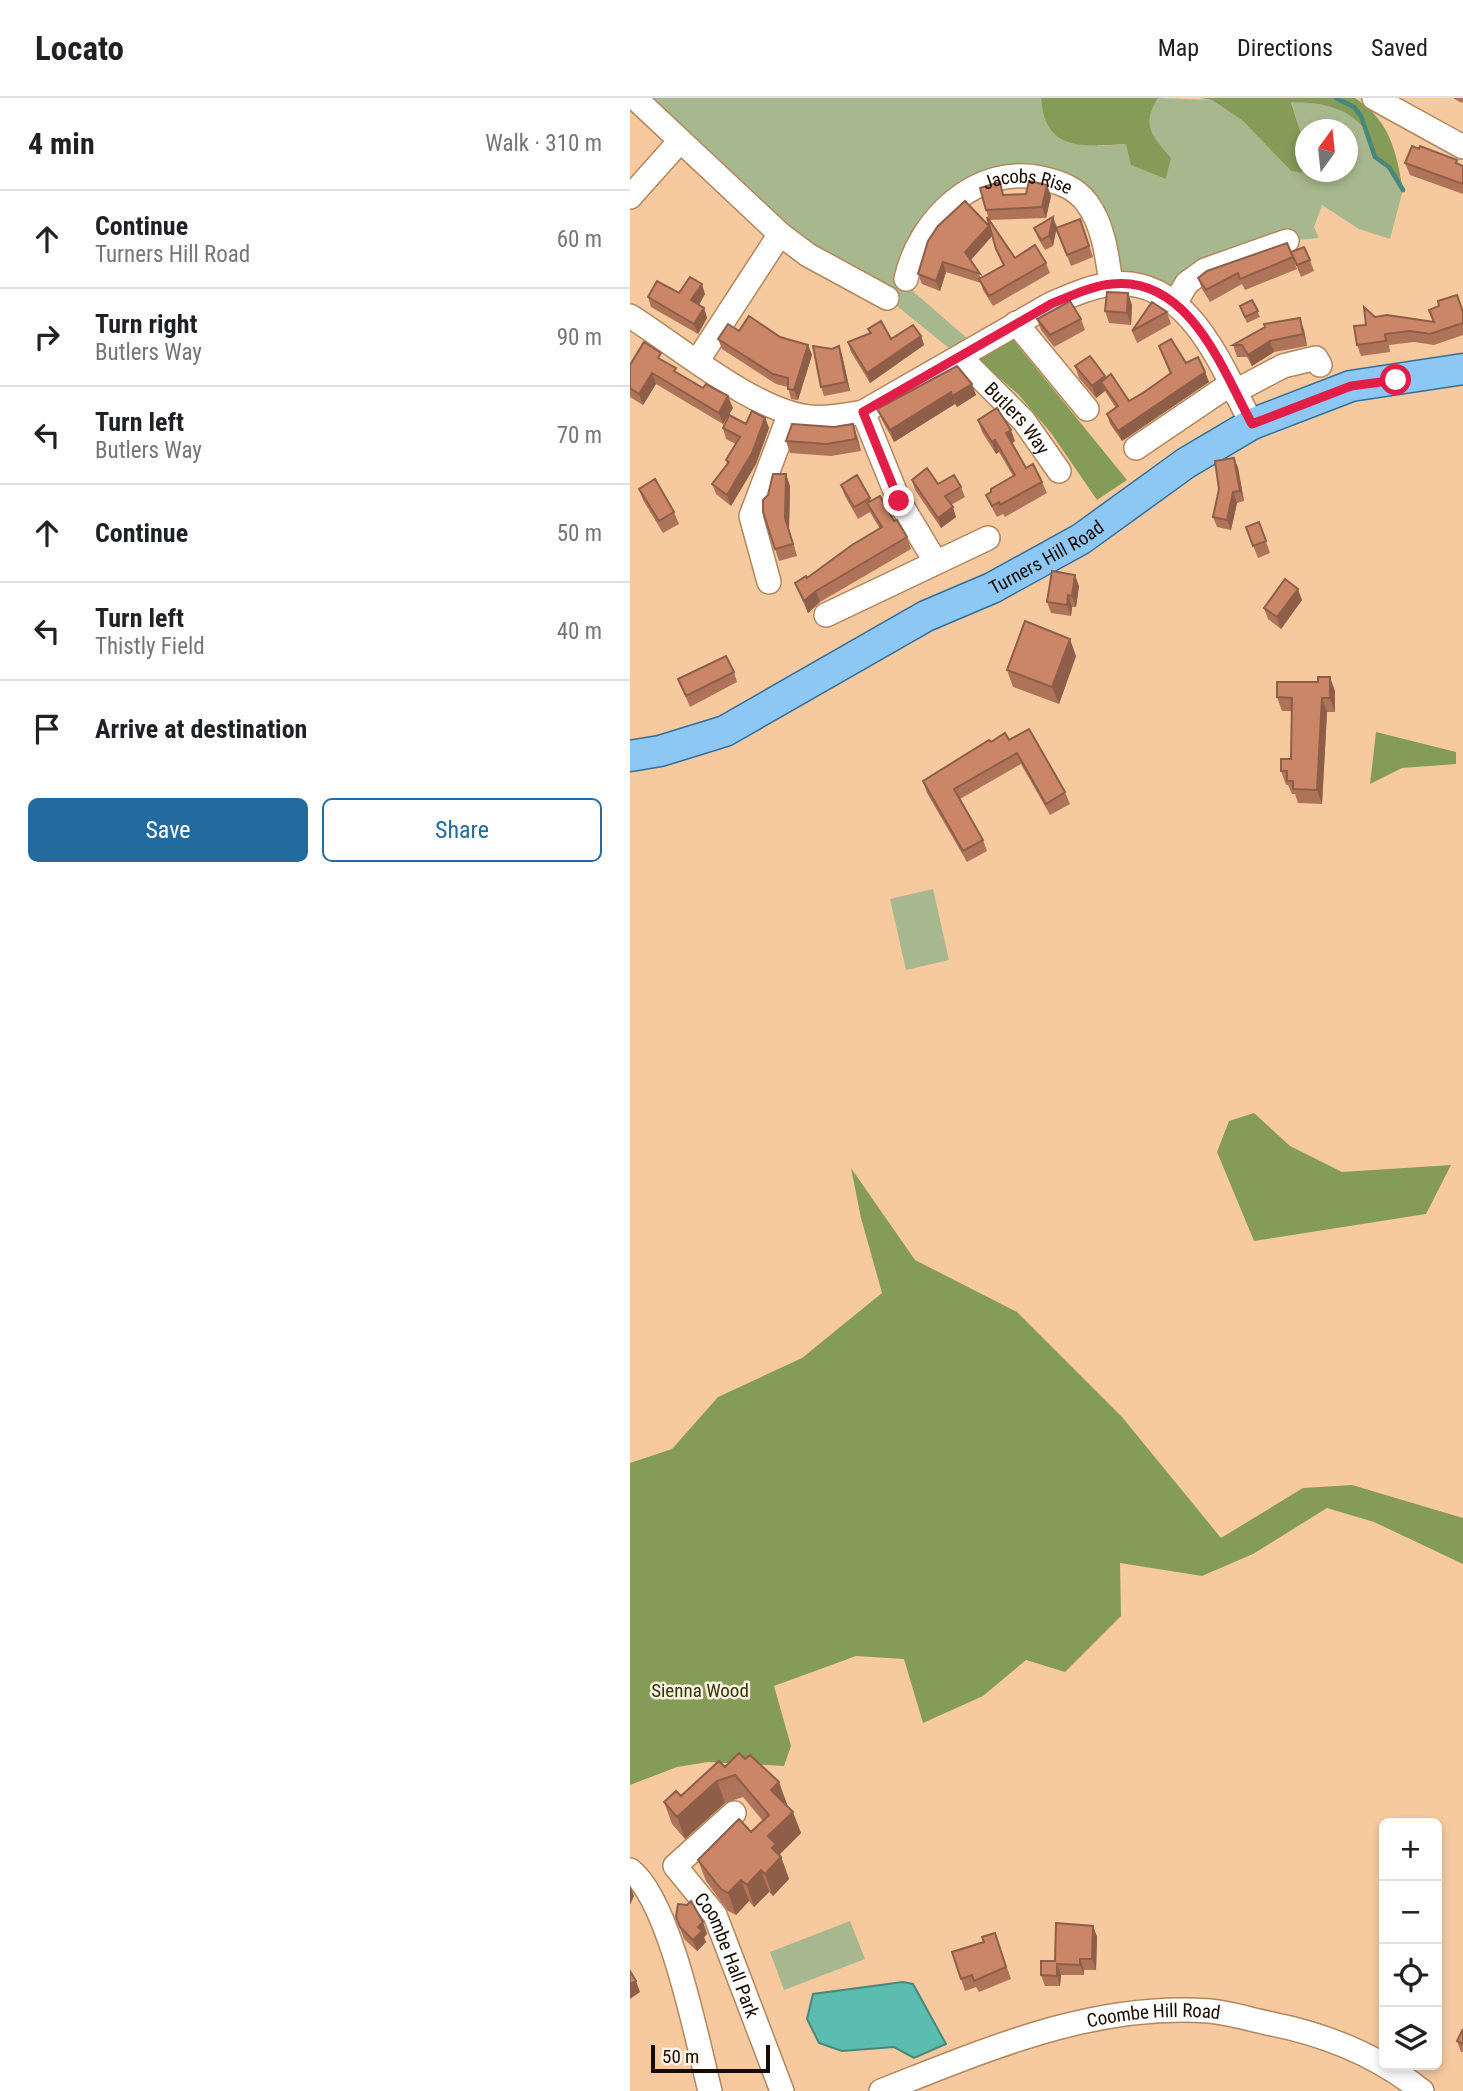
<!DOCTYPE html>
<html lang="en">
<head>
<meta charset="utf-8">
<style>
	body { margin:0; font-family:"Roboto Condensed",sans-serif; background:#f2f2f2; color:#202124 }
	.controls { position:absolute; right:21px; bottom:21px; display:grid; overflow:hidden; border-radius:10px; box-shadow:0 4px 10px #0003 }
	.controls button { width:63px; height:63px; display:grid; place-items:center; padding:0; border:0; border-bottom:2px solid #e0e0e0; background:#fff; color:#202124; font:35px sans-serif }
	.compass { position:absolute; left:665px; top:21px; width:63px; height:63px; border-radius:50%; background:#fff; box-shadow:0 4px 10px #0003; rotate:15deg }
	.scale { position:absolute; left:21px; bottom:18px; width:119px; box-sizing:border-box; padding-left:7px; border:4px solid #1a0b00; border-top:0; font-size:19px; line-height:24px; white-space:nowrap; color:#1a0b00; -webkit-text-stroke:5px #fff1e4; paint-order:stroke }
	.stop { position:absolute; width:21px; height:21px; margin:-16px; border:5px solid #e11d48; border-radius:50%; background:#fff }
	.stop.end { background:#e11d48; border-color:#fff; box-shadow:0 2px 7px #0008 }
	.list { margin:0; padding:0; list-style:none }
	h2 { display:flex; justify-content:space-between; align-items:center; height:91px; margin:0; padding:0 28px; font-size:30px }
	h2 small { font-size:23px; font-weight:400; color:#757577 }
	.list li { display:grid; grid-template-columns:46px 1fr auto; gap:21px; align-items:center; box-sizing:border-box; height:98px; padding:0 28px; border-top:2px solid #e0e0e0 }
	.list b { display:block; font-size:26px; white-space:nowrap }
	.list p { margin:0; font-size:23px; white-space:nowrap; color:#757577 }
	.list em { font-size:23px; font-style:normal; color:#757577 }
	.actions { display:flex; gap:14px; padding:21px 28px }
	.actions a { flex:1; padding:16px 0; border:2px solid #236b9f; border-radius:10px; text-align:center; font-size:24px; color:#236b9f }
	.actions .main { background:#236b9f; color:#fff }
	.icon { flex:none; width:38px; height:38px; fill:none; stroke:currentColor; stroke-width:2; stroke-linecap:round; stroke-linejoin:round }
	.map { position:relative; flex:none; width:833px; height:1993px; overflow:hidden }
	header { display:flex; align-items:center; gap:42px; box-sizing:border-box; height:98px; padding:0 35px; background:#fff; border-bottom:2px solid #e0e0e0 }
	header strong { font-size:33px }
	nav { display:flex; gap:38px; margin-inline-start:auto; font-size:24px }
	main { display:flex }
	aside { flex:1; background:#fff }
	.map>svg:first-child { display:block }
	.green { fill:#a8b88e }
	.forest { fill:#859c59 }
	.water { fill:#5abdb0; stroke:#47887b; stroke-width:2 }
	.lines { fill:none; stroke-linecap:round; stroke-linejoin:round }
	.stream { stroke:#47887b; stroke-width:4.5 }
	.minor-casing { stroke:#b1875e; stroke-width:26 }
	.major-casing { stroke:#336e99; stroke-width:33 }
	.minor { stroke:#fff; stroke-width:23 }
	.major { stroke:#8dc8f4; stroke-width:30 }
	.wall { fill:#af7359 }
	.shaded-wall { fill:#8e5e49 }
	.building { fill:#cb8668; stroke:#8e5e49; stroke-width:2 }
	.route { stroke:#e11d48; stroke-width:9 }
	.labels { text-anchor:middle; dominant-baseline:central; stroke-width:5; stroke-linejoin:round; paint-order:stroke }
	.street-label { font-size:19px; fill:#1a0b00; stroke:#fff1e4 }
	.park-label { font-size:19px; fill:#2a3804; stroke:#fff1e4 }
</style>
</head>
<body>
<header>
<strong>Locato</strong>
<nav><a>Map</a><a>Directions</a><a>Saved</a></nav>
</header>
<main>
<aside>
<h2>4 min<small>Walk · 310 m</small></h2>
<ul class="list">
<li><svg class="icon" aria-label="ahead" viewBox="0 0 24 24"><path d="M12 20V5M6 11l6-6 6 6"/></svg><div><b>Continue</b><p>Turners Hill Road</p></div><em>60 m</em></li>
<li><svg class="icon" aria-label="right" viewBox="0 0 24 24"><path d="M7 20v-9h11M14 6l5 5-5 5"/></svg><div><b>Turn right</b><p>Butlers Way</p></div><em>90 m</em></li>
<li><svg class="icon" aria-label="left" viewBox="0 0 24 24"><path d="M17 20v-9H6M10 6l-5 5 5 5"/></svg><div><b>Turn left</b><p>Butlers Way</p></div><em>70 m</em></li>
<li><svg class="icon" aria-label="ahead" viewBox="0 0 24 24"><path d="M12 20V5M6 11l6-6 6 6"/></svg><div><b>Continue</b></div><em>50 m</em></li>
<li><svg class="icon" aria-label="left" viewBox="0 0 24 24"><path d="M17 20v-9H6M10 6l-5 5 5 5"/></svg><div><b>Turn left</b><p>Thistly Field</p></div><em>40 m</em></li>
<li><svg class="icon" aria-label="arrive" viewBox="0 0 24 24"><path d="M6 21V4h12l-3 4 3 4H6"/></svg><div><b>Arrive at destination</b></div></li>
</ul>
<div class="actions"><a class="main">Save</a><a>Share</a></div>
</aside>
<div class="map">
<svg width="833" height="1993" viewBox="0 0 833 1993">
	<rect width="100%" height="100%" fill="#f6c99f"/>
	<path class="green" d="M5,0h406v5l57,43 29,-2 39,35 5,-21c-19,-23 -30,-32 -13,-60l54,2 31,21 48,50 37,4 -2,-3h22v-42h-42l-1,5 -5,-4 -9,-30 44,5 15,7 19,22 3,17 17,15 14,23 -13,49 -31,-10 -37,-24 -8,22 5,11 -32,3 -33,10 -79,52 -64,-19 -6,-42 -40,-59 -93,5 -66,91 9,14 61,53 -16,11 -73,-59 -79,-43z
		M303,791l16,71 -43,10 -16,-71z
		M220,1823l15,38 -81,31 -14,-38z"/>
	<path class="forest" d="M411,0h117c-17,28 -6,37 13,60l-5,21 -35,-14 -5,-21c-42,2 -81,9 -85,-46z
		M570,0h155c35,23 41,52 48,92l-14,-23 -14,-10c-4,-7 -2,-15 -6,-21 -18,-30 -47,-33 -78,-34l9,29 5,4 1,37h20l2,4 -37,-5 -48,-50 -31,-21z
		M380,238l117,144 -30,20 -46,-67 -33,-39 -43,-37z
		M746,634l80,20v12l-54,4 -32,16z
		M624,1015l36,33 52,26 109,-7 -25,49 -172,27 -37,-89 12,-31z
		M221,1070l64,92 102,52 105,105 99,121 82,-50 49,-3 111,33v46l-89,-42 -47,-14 -74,46 -51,22 -82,-13 1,53 -56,56 -39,-12 -43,36 -60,27 -19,-64 -48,-3 -82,30 17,60 -7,20 -76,-4 -31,5 -47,18v-322l42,-14 46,-52 84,-39 80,-65 -21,-75z"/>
	<path class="water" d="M273,1884l10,2 33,60 -32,14 -20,-11 -52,4 -23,-8 -12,-24 6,-25z"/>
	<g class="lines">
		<path class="stream" d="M706,0l18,9 7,9 14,41 14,10 14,23"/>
		<defs>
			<g id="minor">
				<path d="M5,0l145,136 28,21 79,43"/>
				<path d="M744,0l89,49"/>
				<path d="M0,99l50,-56"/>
				<path id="s1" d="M276,181c13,-60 71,-115 135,-101 18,4 34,9 46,25 17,23 20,53 24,81"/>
				<path d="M545,205l12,-20 18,-13 82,-29"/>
				<path d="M0,218c48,30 124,95 179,101 17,2 37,-2 54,-5l188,-108c19,-8 40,-18 61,-20 78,-8 111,87 140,140"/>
				<path d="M386,225l71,86"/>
				<path id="s2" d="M330,259l64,64 35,50"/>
				<path d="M68,262l82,-126"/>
				<path d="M604,294l49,-26 33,-8 4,7"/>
				<path d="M233,314l36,89 36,60"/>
				<path d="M506,350l93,-63"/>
				<path d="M139,484l-18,-66 39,-103"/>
				<path d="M196,517l162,-77"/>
				<path id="s3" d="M104,1715l-59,53 40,49 67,176"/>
				<path d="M0,1772c40,30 67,170 80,221"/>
				<path id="s4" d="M251,1993c105,-41 213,-89 329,-80 20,2 42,9 62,13 55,11 106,32 150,67"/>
			</g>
			<g id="major">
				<path id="s5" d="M0,658l30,-5 65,-20 201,-115 66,-28 89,-49 105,-76 66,-39 99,-38 112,-17"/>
			</g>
		</defs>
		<use href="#minor" class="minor-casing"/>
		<use href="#major" class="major-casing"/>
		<use href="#minor" class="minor"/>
		<use href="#major" class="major"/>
	</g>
	<path class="wall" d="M823,0h10v3l-1,2z
		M775,65l54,1 4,2v28l-53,-19z
		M417,87l4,11 -5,22 -56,2 25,38 31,5 4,10 -57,33 -10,-16 -2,-7 -35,-11 -6,19 -18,-7 -4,-10 71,-48 3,10 -21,24 10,18 22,-12 -7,-17 -7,-30 -3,-9 18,-15 22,-1z
		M423,119l3,11 28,2 9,27 -22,9 -15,-38 -3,18 -8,4 -7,-12 -4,-10z
		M661,154l19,8 4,11 -13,6z
		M663,159l4,12 -52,21 -3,-6 -32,18 -8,-13 -4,-11z
		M49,195l26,1 -6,11 5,3 3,10 -9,16 -47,-27 -3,-10z
		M622,202l8,17 -13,6 -7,-17z
		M502,207l-1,20 -22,-2 -4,-12z
		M833,213v24l-29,10 -20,-3 -25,3 1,7 -29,4 -4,-11 18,-28 59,5z
		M537,214l4,12 -34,19 -5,-12z
		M407,221h44l4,11 -31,17 -13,-17z
		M238,231l23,10 30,-3 3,9 -54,38 -19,-31 -3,-10 22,-9z
		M674,232l3,16 -33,6 -22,14 -5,-9h-10l-4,-12z
		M109,233l41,6 28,8 4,10 -14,45 -7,-1 -3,-12 -12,-3 -54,-35 -4,-10z
		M209,248l3,9 8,36 -26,5 -3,-9 11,-38z
		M529,248l27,17 19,9 4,10 -87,59 -12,-17 -3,-10 9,-6 -11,-17 -9,7 -17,-20 -4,-12 31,12 23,23 41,-27z
		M34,263l13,12 56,35 -10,16 -67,-40 -13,21 -13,-8v-32z
		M327,268l19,29 -19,12 -2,-3 -61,38 -12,-22 -5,-11z
		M135,320l4,10 -13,36 -25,42 -15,-12 -4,-10 15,-20 -1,-4 10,-16 -10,-5 -3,-11 23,-4z
		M348,322l37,21 -3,2 14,25 16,14 5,11 -42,24 -2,-3 -6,3 -6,-11 -5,-11 27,-19 -14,-24 -3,2 -14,-22z
		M227,338l4,15 -30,5 -41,-3 -4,-12z
		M604,360l4,10 6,33 -7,2 -6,27 -14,-3 -4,-10z
		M282,382l49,7 4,10 -14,8 5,12 -15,11 -26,-38z
		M211,387l29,13 1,3 23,20 13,16 4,12 -91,53 -12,11 -13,-30 12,-5 73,-49 -10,-17 -12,7 -13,-23z
		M160,388l-1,43 8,27 -18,5 -4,-12z
		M9,391l35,23 5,12 -16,9 -20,-33z
		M629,424l11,31 -12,5 -12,-31z
		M449,488l-3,21h-4l-1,9 -20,-3 -4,-11z
		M672,502l-21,29 -13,-10 -4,-11z
		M446,558l-17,48 -46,-17 -6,-17z
		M104,574l3,10 -47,25 -12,-28z
		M705,593v21h-8l-5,92 -24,-1 -3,-9h-3l-4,-9h-2l-5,-14 10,-12 1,-48h-10l-5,-14z
		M379,642l56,52 5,12 -20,11 -29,-51 -61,35 23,41 4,11 -20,11 -40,-69 -4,-12 68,-39z
		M95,1669l62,37h-1l15,29 -21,21 9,25 -16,17 -4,-4 -15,15 -5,-6 -13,14 -8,-4 -22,-30 -8,-21 53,-28 12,-11 -20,-24 -18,6 -40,36 -13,-15 -8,-22 17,-6z
		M46,1819l27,5 4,12 -3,3 2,5 -9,9 -13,-12z
		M463,1828l4,11 -1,33h-12v5h-23l-1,11h-15l-4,-11 14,-14z
		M365,1835l16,46 -32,13 -3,-5 -11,4 -13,-39 32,-10z
		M833,1931v23h-2l-4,-11z"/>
	<path class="shaded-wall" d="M417,87l4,11 -5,22 -4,-11z
		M423,119l4,10 -4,19 -4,-10z
		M359,128l3,10 -23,26 -4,-10z
		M313,164l3,10 -6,19 -4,-10z
		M72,186l3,10 -10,17 -4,-11z
		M498,195l4,12 -1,20 -4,-12z
		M74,210l3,10 -9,16 -4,-10z
		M670,220l4,12 3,16 -4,-12z
		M291,238l3,9 -54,38 -3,-10z
		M640,243l4,11 -22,14 -4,-11z
		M178,247l4,10 -14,45 -4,-10z
		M209,248l3,9 8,36 -4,-9z
		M575,274l4,10 -87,59 -4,-10z
		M22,275l4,11 -13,21 -4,-11z
		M475,278l4,12 -8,-6 4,9 -9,7 -4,-12z
		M342,286l4,11 -19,12 -5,-11z
		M321,294l4,12 -61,38 -4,-12z
		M98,298l5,12 -10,16 -4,-11z
		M135,320l4,10 -13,36 -25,42 -4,-11z
		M223,326l4,12 4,15 -5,-12z
		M381,332l4,11 -4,3 -5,-11z
		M365,342l4,12 -3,2 -4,-12z
		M604,360l4,10 6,33 -4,-10z
		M156,376l4,12 -1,43 8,27 -12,-38z
		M603,394l4,11 -6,27 -4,-10z
		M323,409l3,10 -15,11 -3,-10z
		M445,477l4,11 -3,21 -4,-11z
		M668,491l4,11 -21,29 -4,-12z
		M186,493l4,11 -12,11 -4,-12z
		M438,497l4,12 -1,9 -4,-11z
		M440,541l6,17 -17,48 -7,-17z
		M700,579l5,14v21l-5,-14z
		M692,600l5,14 -5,92 -5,-14z
		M87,1683l8,22 -40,36 -8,-22z
		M149,1684l8,22 -8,7 -8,-21z
		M163,1714l8,21 -21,21 9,25 -16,17 -8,-22 3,-38z
		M131,1772l8,22 -15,15 -7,-22z
		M111,1782l8,21 -13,14 -8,-22z
		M0,1787l4,11 -4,9z
		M73,1824l4,12 -3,3 2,5 -9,9 -4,-11 5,-13z
		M463,1828l4,11 -1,33 -4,-11z
		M450,1861l4,11v5l-4,-10z
		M427,1866l4,11 -1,11 -3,-10z
		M6,1883l4,11 -10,7v-15z"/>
	<path class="building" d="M782,48l7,3 1,-3 37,14 -1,3 7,3v18l-58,-21z
		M399,83l18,4 -5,22 -56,3 -6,-22 20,-6 3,13 23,-1z
		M335,103l24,25 -24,26 15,22 -37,-12 -7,19 -18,-7 10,-33 10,-15z
		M357,119l28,41 20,-13 11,18 -57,33 -10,-17 25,-14 -8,-16z
		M423,119l-4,19 -8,4 -7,-12z
		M450,121l9,27 -22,9 -11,-27z
		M657,145l6,14 -53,22 -2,-6 -32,17 -8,-12 9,-7z
		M674,149l6,13 -13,5 -6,-13z
		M60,179l12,7 -11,16 13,8 -10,16 -46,-27 9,-16 22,12z
		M477,194l21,1 -1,20 -22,-2z
		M827,197l6,17v11l-33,11 -20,-3 -25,3 1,7 -29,4 -3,-19 12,-1 -2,-18 11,10 12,-2 47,7 -5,-12 10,-4 -1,-5z
		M622,202l6,11 -13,6 -5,-11z
		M440,203l11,18 -31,16 -13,-16z
		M522,204l15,10 -35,19z
		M119,218l31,21 28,8 -14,45 -6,-1v-11l-15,-4 -55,-35 10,-15 11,7z
		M670,220l3,16 -33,7 -22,14 -6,-10h-9l32,-18 -1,-3z
		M251,223l10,18 22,-14 8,11 -54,37 -19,-31 23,-9 -3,-4z
		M541,241l15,24 12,-6 7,15 -87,59 -11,-17 11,-8 -17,-24 10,-8 18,27 14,-8 28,-20 -12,-27z
		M14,244l17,11 -3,5 18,10 -2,3 29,17 3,-4 22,12 -9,17 -67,-40 -13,21 -9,-6v-23z
		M183,248l19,3 7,-3 7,36 -25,5z
		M460,258l15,20 -13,10 -17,-20z
		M327,268l15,18 -20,12 -1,-4 -61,38 -13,-21z
		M367,310l14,22 -5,3 20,35 7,-4 9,18 -42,23 -1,-3 -7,4 -6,-11 5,-3v-3l24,-14 -20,-35 -3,2 -14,-22z
		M122,313l13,7 -13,35 -25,42 -15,-11 17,-22 -3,-2 14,-23 -17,-9 6,-13 17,9z
		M162,326l42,3 19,-3 3,15 -29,5 -41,-3z
		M604,360l6,33 -7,1 -6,28 -14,-3 6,-28 -4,-28z
		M297,370l11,16 16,-9 7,12 -16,9 8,11 -15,11 -26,-38z
		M143,376h13l-1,44 8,26 -18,5 -12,-37v-12l5,-5z
		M227,377l13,23 -16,9 -13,-22z
		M25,381l19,33 -15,9 -20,-32z
		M250,398l14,25 3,-1 10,17 -91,54 -12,10 -9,-18 11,-7 1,2 45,-33 30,-18 -15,-24z
		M629,424l7,19 -13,5 -7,-19z
		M422,473l23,4 -3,21 -4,-1 -1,10 -20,-3z
		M655,481l13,10 -21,28 -13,-9z
		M395,523l45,18 -18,48 -45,-17z
		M96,558l8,16 -48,24 -8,-17z
		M688,579h12v21h-8l-5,92 -24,-1v-8h-6v-10h-6v-12h10l1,-61 -15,-1v-15h41z
		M399,631l36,63 -19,12 -29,-51 -63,36 29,51 -20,11 -40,-70 66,-41 2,2 14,-9 4,7z
		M109,1655l6,6 5,-4 29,27 -8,8 22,22 -25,24 8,8 -4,4 9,9 -16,17 -4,-4 -14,15 -6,-5 -13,13 -7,-4 -23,-29 41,-41 12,13 18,-17 -34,-40 -18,6 -40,36 -13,-15 12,-11 5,5 38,-35 6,6z
		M61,1803l12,21 -5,5 4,4 -9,9 -13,-13 -4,-10 2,-13 9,1z
		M426,1825l37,3 -1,33h-12v6l-23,-1v12l-16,-1v-14h14z
		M365,1835l11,34 -32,14 -2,-6 -11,4 -9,-27 32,-10 -2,-5z
		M0,1873l6,10 -6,3z
		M833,1931v15l-6,-3z"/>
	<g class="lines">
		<path class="route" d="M269,403l-36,-89 188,-108c19,-8 40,-18 61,-20 78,-8 111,87 140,140l99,-38 45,-6"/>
	</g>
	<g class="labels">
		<g class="street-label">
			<text stroke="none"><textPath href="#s1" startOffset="173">Jacobs Rise</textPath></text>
			<text stroke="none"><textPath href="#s2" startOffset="84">Butlers Way</textPath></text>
			<text stroke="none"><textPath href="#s5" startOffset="464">Turners Hill Road</textPath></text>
			<text stroke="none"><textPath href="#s3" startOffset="184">Coombe Hall Park</textPath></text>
			<text stroke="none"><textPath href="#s4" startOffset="285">Coombe Hill Road</textPath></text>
		</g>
		<g class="park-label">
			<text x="70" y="1592">Sienna Wood</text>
		</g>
	</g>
</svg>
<div class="controls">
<button>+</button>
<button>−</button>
<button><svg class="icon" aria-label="locate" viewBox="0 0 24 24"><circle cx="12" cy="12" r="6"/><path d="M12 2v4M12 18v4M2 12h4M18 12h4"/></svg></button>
<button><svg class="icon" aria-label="layers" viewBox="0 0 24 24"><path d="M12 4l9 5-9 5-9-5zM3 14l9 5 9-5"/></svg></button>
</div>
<svg class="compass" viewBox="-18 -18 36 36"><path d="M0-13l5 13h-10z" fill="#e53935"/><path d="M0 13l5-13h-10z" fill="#757577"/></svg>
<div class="scale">50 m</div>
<div class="stop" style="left:766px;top:282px"></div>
<div class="stop end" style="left:269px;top:403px"></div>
</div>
</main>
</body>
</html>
